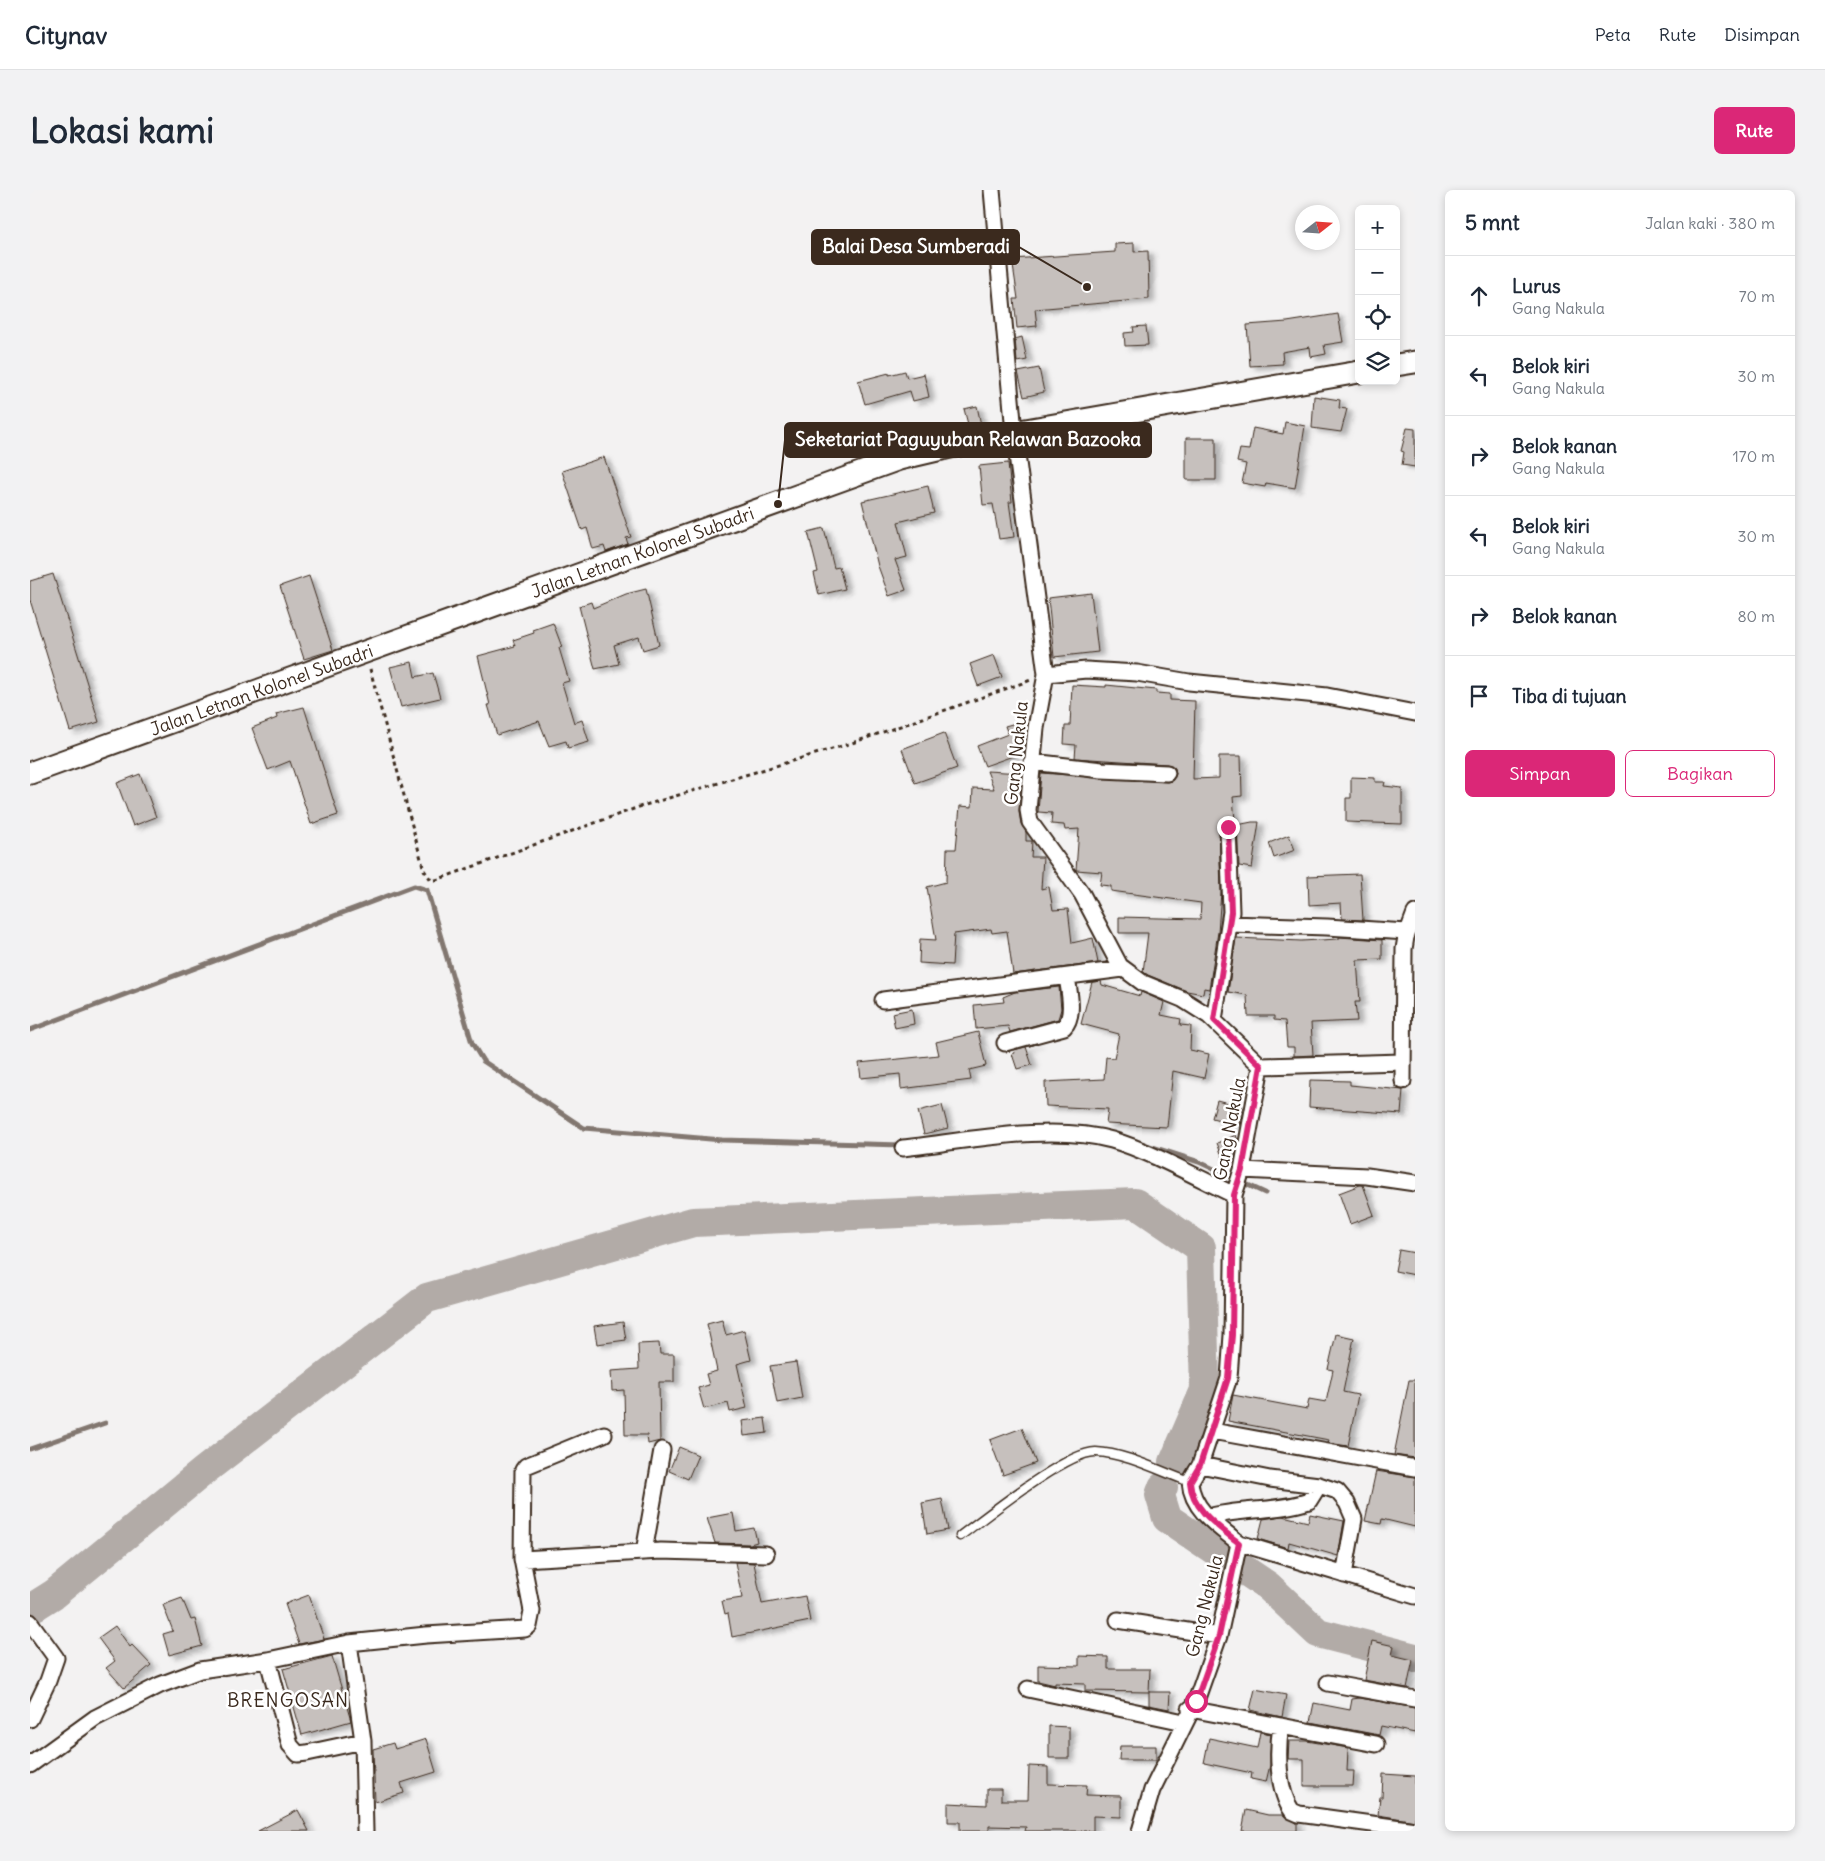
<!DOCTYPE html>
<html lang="id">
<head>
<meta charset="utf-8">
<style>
	body { margin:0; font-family:Delius,sans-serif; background:#f2f2f3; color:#1f2937 }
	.controls { position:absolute; right:15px; top:15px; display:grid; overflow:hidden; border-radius:8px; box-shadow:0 2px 8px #0003 }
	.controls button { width:45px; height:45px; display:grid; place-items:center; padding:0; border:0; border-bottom:1px solid #e0e1e3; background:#fff; color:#1f2937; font:25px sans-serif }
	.compass { position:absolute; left:1265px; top:15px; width:45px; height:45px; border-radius:50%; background:#fff; box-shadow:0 2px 8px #0003; rotate:73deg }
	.stop { position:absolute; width:15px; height:15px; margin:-11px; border:4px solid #db2777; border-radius:50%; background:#fff }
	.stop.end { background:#db2777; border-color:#fff; box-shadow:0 1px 5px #0008 }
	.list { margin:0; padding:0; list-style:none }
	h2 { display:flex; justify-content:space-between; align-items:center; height:65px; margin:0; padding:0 20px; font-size:21px }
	h2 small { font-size:16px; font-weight:400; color:#747a83 }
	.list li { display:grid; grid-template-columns:32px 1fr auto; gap:15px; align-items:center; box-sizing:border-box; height:80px; padding:0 20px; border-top:1px solid #e0e1e3 }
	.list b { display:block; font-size:19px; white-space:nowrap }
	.list p { margin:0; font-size:16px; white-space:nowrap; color:#747a83 }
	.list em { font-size:16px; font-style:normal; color:#747a83 }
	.actions { display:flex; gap:10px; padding:15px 20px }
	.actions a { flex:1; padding:11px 0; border:1px solid #db2777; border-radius:8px; text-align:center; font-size:18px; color:#db2777 }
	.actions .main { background:#db2777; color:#fff }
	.icon { flex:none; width:28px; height:28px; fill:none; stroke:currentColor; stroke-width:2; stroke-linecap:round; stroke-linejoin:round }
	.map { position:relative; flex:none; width:1385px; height:1641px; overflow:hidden; border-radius:8px }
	header { display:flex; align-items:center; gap:30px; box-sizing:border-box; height:70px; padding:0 25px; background:#fff; border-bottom:1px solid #e0e1e3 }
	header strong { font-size:24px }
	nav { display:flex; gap:28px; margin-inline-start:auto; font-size:18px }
	.intro { display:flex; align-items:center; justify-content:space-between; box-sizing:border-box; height:120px; padding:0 30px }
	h1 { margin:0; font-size:35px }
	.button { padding:12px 22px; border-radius:8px; background:#db2777; color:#fff; font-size:18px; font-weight:700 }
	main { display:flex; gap:30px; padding:0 30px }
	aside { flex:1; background:#fff; border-radius:8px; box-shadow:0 2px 8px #0003 }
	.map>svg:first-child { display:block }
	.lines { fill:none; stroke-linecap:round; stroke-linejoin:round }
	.stream { stroke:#827770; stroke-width:5 }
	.river { stroke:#b2aba7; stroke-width:30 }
	.building { fill:#c6c0bd; stroke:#3b2a1e; filter:url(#shadow) }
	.service-casing { stroke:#3b2a1e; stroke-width:11 }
	.minor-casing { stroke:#3b2a1e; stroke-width:19 }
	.secondary-casing { stroke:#3b2a1e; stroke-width:25 }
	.path { stroke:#3b2a1e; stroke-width:3; stroke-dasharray:4 4; stroke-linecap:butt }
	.service { stroke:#fff; stroke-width:8 }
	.minor { stroke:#fff; stroke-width:15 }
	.secondary { stroke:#fff; stroke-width:21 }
	.route { stroke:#db2777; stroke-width:6 }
	.labels { text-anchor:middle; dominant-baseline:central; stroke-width:5; stroke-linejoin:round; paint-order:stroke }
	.street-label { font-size:18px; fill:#3b2a1e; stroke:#fff }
	.neighbourhood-label { font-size:19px; letter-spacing:1px; fill:#3b2a1e; stroke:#fff }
	.leader { fill:none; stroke:#3b2a1e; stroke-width:2 }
	.callout-dot { fill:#3b2a1e; stroke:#fff; stroke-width:2 }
	.callout { fill:#3b2a1e; stroke:#3b2a1e; stroke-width:2 }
	.callout-label { font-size:19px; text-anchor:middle; font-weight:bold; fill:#fff }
</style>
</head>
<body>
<header>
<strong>Citynav</strong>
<nav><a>Peta</a><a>Rute</a><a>Disimpan</a></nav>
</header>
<div class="intro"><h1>Lokasi kami</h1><a class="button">Rute</a></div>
<main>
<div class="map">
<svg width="1385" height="1641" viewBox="0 0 1385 1641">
	<defs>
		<filter id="shadow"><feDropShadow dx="5.5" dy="3" stdDeviation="2.5" flood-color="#0004"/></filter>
	</defs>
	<rect width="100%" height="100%" fill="#f3f2f2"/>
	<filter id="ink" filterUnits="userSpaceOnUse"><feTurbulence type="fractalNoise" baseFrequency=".02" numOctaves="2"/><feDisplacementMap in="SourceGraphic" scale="10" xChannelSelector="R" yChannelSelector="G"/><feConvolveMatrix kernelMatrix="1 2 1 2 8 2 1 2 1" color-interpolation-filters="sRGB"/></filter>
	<g filter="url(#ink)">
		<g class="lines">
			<path class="stream" d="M0,840l384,-144 13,4 45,153 11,18 101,67 138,12 180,5
				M1113,954l56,18 66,31
				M0,1259l75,-26"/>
			<path class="river" d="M1133,1297l-3,8 7,23 101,68 50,47 97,25
				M5,1416l19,-12 151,-124 222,-172 266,-76 442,-19 66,45 4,142 -31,72"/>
		</g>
		<path class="building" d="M1104,53v9l14,-1 1,48 -114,10 2,17 -20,2 -3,-29h4l-6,-40 103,-7v-8z
			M1308,124l5,28 -19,3 2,9 -15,3 -1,-10 -28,5 1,12 -33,2 -3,-41 40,-3z
			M1116,136l2,19 -23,1 -1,-13 10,-1 -1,-5z
			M992,147l5,23 -10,2 -2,-23z
			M1009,178l5,24 -20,5 -6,-25z
			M875,181l2,7 17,-4 5,23 -16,4 -3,-10 -45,13 -7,-23 31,-8v2z
			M1284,206l26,4 -1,8 8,1 -6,23 -29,-4z
			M947,216l4,19 -12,3 -5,-19z
			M1255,232l20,4 -10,62 -29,-5 -1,4 -23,-4 4,-19 -9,-2 3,-13 9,1 4,-22 30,6z
			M1377,238l8,1v38l-13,-2 2,-13 -3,-1z
			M1156,248h30v42h-30z
			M574,267l27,80 -5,1 2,6 -22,8 -2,-6 -11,3 -6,-21 -5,2 -20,-59z
			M978,273l4,39h-3l5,35 -15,2 -6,-35 -10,1 -4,-39z
			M898,296l6,27 -36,9 9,35 -12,3 11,30 -17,6 -11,-30 -16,-65z
			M794,338l10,40 5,-1 6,22 -26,6 -5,-22 4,-1 -10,-40z
			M23,384l46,148 -29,9 -40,-131v-19z
			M279,386l24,74 -29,9 -24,-73z
			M616,399l13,56 -16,5 -4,-13 -25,8 5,19 -24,5 -16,-63 12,-4 2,6 33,-14z
			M1061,403l7,59 -44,5 -6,-59z
			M523,433l9,24 -3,1 10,33 -7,2 12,40 8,-3 7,22 -21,6 -2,-7 -17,5 -10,-25 -42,14 -9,-30h2l-12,-49 37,-10 -2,-6 21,-7 -1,-3z
			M964,465l8,22 -24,9 -8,-22z
			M382,472l3,15 18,-4 7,25 -39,9 -11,-40z
			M1042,495l34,2v-2l50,5v3l14,1v6l25,1 -2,78 26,-1v-22h22l1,40 -9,1 2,24 -7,-3 -5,1 -4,8 2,65 -3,40 -9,57 -5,-1 -1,6 -16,-3 -39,-16 -5,-3 5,-39h-29v-16l81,2 1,-16 -90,-12v-5l-11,-1 2,-13 -26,-2 3,-41 -14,1 -1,-5 -13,-1 1,-11 -14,-1 3,-39 126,9 5,-1 4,-7 -1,-6 -8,-4 -92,-6 1,-13 -12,-1 1,-18h5z
			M274,517l34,108 -27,9 -21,-63 -22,9 -16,-42 25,-10 -1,-4z
			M989,532l6,17 -1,13 -39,14 -8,-20 31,-12 -3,-8z
			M914,543l13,35 -42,15 -13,-34z
			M957,581l35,2 -3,39 2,12 5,8v9h6l-1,16h12l-2,32 8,-2 4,23 15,-1 4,34 21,-5 5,25 -85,11 -6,-43 -15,2 -1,-4 -37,5 -2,31 -33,-2 1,-24 16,1 -9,-53 19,-5 1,-33h9l4,-43 12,1 1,-19 21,1z
			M110,584l16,43 -23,9 -16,-43z
			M1321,587l24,1v4h10l-1,4 18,2v36l-56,-2v-24h5z
			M1222,632h7l-7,46 -13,-2 -2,-41z
			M1259,645l6,15 -21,8 -5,-15z
			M1330,684l3,46 -21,-1 -1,-16 -32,2 -1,-29z
			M1309,747l43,3v19l-25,1 3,42h-5l2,19 -46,2 2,32 -19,1v-9h-7l-2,-26 -11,-1v-4h-26l-1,-21 -19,-3 8,-54 65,3 38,-2z
			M1071,791l1,4 38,11 1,-4 23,10 -3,13 20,4 -1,6 11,1 -1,24 19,4 -5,24 -31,-7 -6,56 -61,-3 2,-15 -62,-3 -1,-24 59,-3 2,-22 8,1 5,-24 -38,-10 11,-42z
			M1029,797l2,22 -3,10 -48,13 -2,-6 -32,3 -2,-24 30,-3 -1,-5 12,-5z
			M882,819l2,15 -19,4 -3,-15z
			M948,842l8,34 -17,4 2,10 -70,9 -1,-15 -39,4 -2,-15 80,-8 -3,-13z
			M1007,854l-11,3 6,18 -15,4 -5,-15 3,-1 -1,-3z
			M1280,890l40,1v4l53,5 -2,24 -92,-7z
			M1187,910l26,7 -4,18 -27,-7z
			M912,915l6,23 -24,6 -6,-23z
			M1206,945l2,6 -3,16 -11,4 -7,-18z
			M1330,995h3l11,30 -24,9 -11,-31z
			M1369,1060l16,3v22l-20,-4z
			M692,1130l4,15 18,-5 7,30 -14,4 10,44 -17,4 -2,-9 -24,6 -6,-21 11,-3 -3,-11 11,-3 -10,-47z
			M593,1132l3,18 -29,4 -3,-18z
			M1306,1144l18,4 -11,54 15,3 -10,51 -20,-3 1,-3 -101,-19 5,-26 74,14 2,-10 17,3 7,-32 -5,-1z
			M629,1153l1,11h14v28h-15l1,59 -12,3 -1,-9h-22l-1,-45 -12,1 -1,-20 28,-2 -1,-25z
			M766,1172l6,36 -25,5 -7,-37z
			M1379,1190h6v78l-21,-3z
			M735,1228l2,15 -23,3 -2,-15z
			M992,1238l14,35 -33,12 -13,-35z
			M649,1257l19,8 -10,24 -19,-8z
			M1346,1281l39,6v50l-33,-8 -1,5 -16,-3z
			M912,1309l6,31 -21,4 -5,-31z
			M703,1323l3,18 18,-3 3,14 -7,2 -35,-1 -8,-25z
			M1280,1324l34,7 -6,35 -49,-14 -1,6 -30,-9 5,-20 20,-3 25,6z
			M705,1372l19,1 8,41 43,-8 5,25 -78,16 -4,-24 -3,1 -3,-13 20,-3z
			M279,1405l15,44 -25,5 -14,-40z
			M152,1408l9,22 4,-1 7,27 -33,9 -6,-21 10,-3 -10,-26z
			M85,1436l15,21 2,-2 19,20 -27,23 -18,-20 9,-7 -17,-23z
			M1342,1451l22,5 -2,9 21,5 -6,28 -43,-8z
			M302,1466l19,65 -49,14 -19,-66z
			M1049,1466l29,1v12h42l-1,23 -64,-1v-7l-30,-1v2l-17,-4v-16l41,1z
			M1225,1499l31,6 -4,22 -32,-7z
			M1119,1502h21l-1,17 -20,-4z
			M1330,1508l55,10v25l-34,-7 -2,9 -69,-13 4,-19 36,7 2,-11z
			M1019,1536l20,1v31h-20z
			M1230,1542l11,2 -1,31 -4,17 -15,-3 1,-6 -48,-10 5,-25 48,10z
			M396,1549l10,33 -35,11 3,10 -29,9 -2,-53 20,-6 2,6z
			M1259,1551h18l41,7 -1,23h7l-1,15h-49v-27h-16z
			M1090,1556h36v14h-37z
			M999,1576l19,1v17l39,1 -1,10 35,1v21l-28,-1v15h-68l1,-4 -37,-1v5h-29v-9h-12v-19l39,2v-16h14v11h27z
			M1353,1584l32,2v45l-37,-6 2,-18h2z
			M268,1620l11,21h-51z
			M1216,1620l22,5h15l14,8v8h-55z"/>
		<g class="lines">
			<defs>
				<path id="service" d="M930,1346c26,-19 107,-85 136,-84 29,1 66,20 94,30"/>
				<path id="minor" d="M962,0l22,242 32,242 -10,54 -8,82 2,12 52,72 38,72 23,17 39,16 27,17 52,50 -19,104 -8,25 -2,140 -3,43 -29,87 -10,17c2,28 29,45 49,61l-20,93 -23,65 -44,89 -12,41
					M1016,484l40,-4 51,3 52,9 138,14 88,17
					M1002,572l70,8 65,3
					M1199,734l98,3 80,5
					M853,810l240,-31
					M1184,830l17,-108 -3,-85
					M975,853l59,-16c11,-11 5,-36 3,-50
					M1231,876l141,-4
					M1373,891l1,-132 2,-12 9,-24
					M873,958c63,-7 149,-25 209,-8 38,11 86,38 122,55
					M1212,980l125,6 48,7
					M1182,1241l203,37
					M1170,1275l70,14 49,6 18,6 10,12 7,16 -10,56
					M1178,1327c33,-9 68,-5 101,-16l10,-16
					M1209,1353l176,53
					M614,1362l18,-102
					M492,1369l139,-8 105,3
					M1088,1430l101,16
					M0,1432l26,36 -8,23 -18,38
					M319,1453l14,98 2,90
					M238,1470l22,85 8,9 9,-1 56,-12
					M1298,1493l87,16
					M998,1499l156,33
					M1160,1519l186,35
					M1251,1536c-4,24 -4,64 11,85l7,3 116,16
					M0,1575l65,-47 65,-33 40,-15 68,-10 81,-17 77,-8 99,-6 4,-3 3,-15 -10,-52 1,-89 3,-4 78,-32"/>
				<g id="secondary">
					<path d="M1366,175l19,-3"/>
					<path id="s1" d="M0,583l869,-314 115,-27 345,-60"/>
				</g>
			</defs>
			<use href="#service" class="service-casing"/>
			<use href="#minor" class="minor-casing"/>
			<use href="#secondary" class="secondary-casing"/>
			<path class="path" d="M340,479l54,201 7,10h5l206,-74 210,-63 179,-63"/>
			<use href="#service" class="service"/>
			<use href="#minor" class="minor"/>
			<use href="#secondary" class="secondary"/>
		</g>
	</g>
	<g class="lines" filter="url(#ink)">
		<path class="route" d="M1166,1511l23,-65 20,-93c-20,-16 -47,-33 -49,-61l10,-17 28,-87 4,-43 2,-140 8,-25 19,-104 -47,-46 17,-108 -3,-85"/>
	</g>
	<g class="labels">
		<g class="street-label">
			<text stroke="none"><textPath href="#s1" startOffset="651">Jalan Letnan Kolonel Subadri</textPath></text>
			<text stroke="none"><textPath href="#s1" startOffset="246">Jalan Letnan Kolonel Subadri</textPath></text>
			<text transform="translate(986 563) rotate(-84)">Gang Nakula</text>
			<text transform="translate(1199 939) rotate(-79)">Gang Nakula</text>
			<text transform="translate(1174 1416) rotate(-76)">Gang Nakula</text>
		</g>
		<g class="neighbourhood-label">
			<text x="258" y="1510">BRENGOSAN</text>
		</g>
	</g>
	<path class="leader" d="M1057 97L989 57M748 314L755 250"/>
	<g class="callout-dot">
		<circle cx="1057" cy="97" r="5"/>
		<circle cx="748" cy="314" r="5"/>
	</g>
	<g class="callout">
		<rect x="782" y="40" width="207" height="34" rx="5"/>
		<rect x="755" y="233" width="366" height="34" rx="5"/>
	</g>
	<g class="callout-label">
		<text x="886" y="63">Balai Desa Sumberadi</text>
		<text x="938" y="256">Seketariat Paguyuban Relawan Bazooka</text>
	</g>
</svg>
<div class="controls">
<button>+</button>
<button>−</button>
<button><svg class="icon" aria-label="locate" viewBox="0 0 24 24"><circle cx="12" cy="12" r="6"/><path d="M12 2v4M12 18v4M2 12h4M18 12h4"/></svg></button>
<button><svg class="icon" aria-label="layers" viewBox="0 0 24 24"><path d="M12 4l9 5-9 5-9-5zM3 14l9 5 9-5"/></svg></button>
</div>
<svg class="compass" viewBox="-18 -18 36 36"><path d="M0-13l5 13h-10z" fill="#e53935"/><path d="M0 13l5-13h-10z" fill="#747a83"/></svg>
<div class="stop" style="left:1166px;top:1511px"></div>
<div class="stop end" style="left:1198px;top:637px"></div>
</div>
<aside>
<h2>5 mnt<small>Jalan kaki · 380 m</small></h2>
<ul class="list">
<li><svg class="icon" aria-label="ahead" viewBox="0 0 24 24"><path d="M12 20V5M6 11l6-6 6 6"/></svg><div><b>Lurus</b><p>Gang Nakula</p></div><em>70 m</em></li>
<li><svg class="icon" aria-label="left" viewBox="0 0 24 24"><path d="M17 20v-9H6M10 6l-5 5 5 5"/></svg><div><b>Belok kiri</b><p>Gang Nakula</p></div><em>30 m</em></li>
<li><svg class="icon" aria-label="right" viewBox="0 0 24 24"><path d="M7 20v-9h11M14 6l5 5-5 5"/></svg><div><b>Belok kanan</b><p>Gang Nakula</p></div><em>170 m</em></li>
<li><svg class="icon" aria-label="left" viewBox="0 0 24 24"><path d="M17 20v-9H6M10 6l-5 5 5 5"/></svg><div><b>Belok kiri</b><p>Gang Nakula</p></div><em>30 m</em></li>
<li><svg class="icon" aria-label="right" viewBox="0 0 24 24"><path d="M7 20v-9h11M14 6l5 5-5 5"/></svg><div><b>Belok kanan</b></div><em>80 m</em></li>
<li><svg class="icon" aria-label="arrive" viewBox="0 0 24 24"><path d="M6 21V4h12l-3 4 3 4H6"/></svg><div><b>Tiba di tujuan</b></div></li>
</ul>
<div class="actions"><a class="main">Simpan</a><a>Bagikan</a></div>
</aside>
</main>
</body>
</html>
